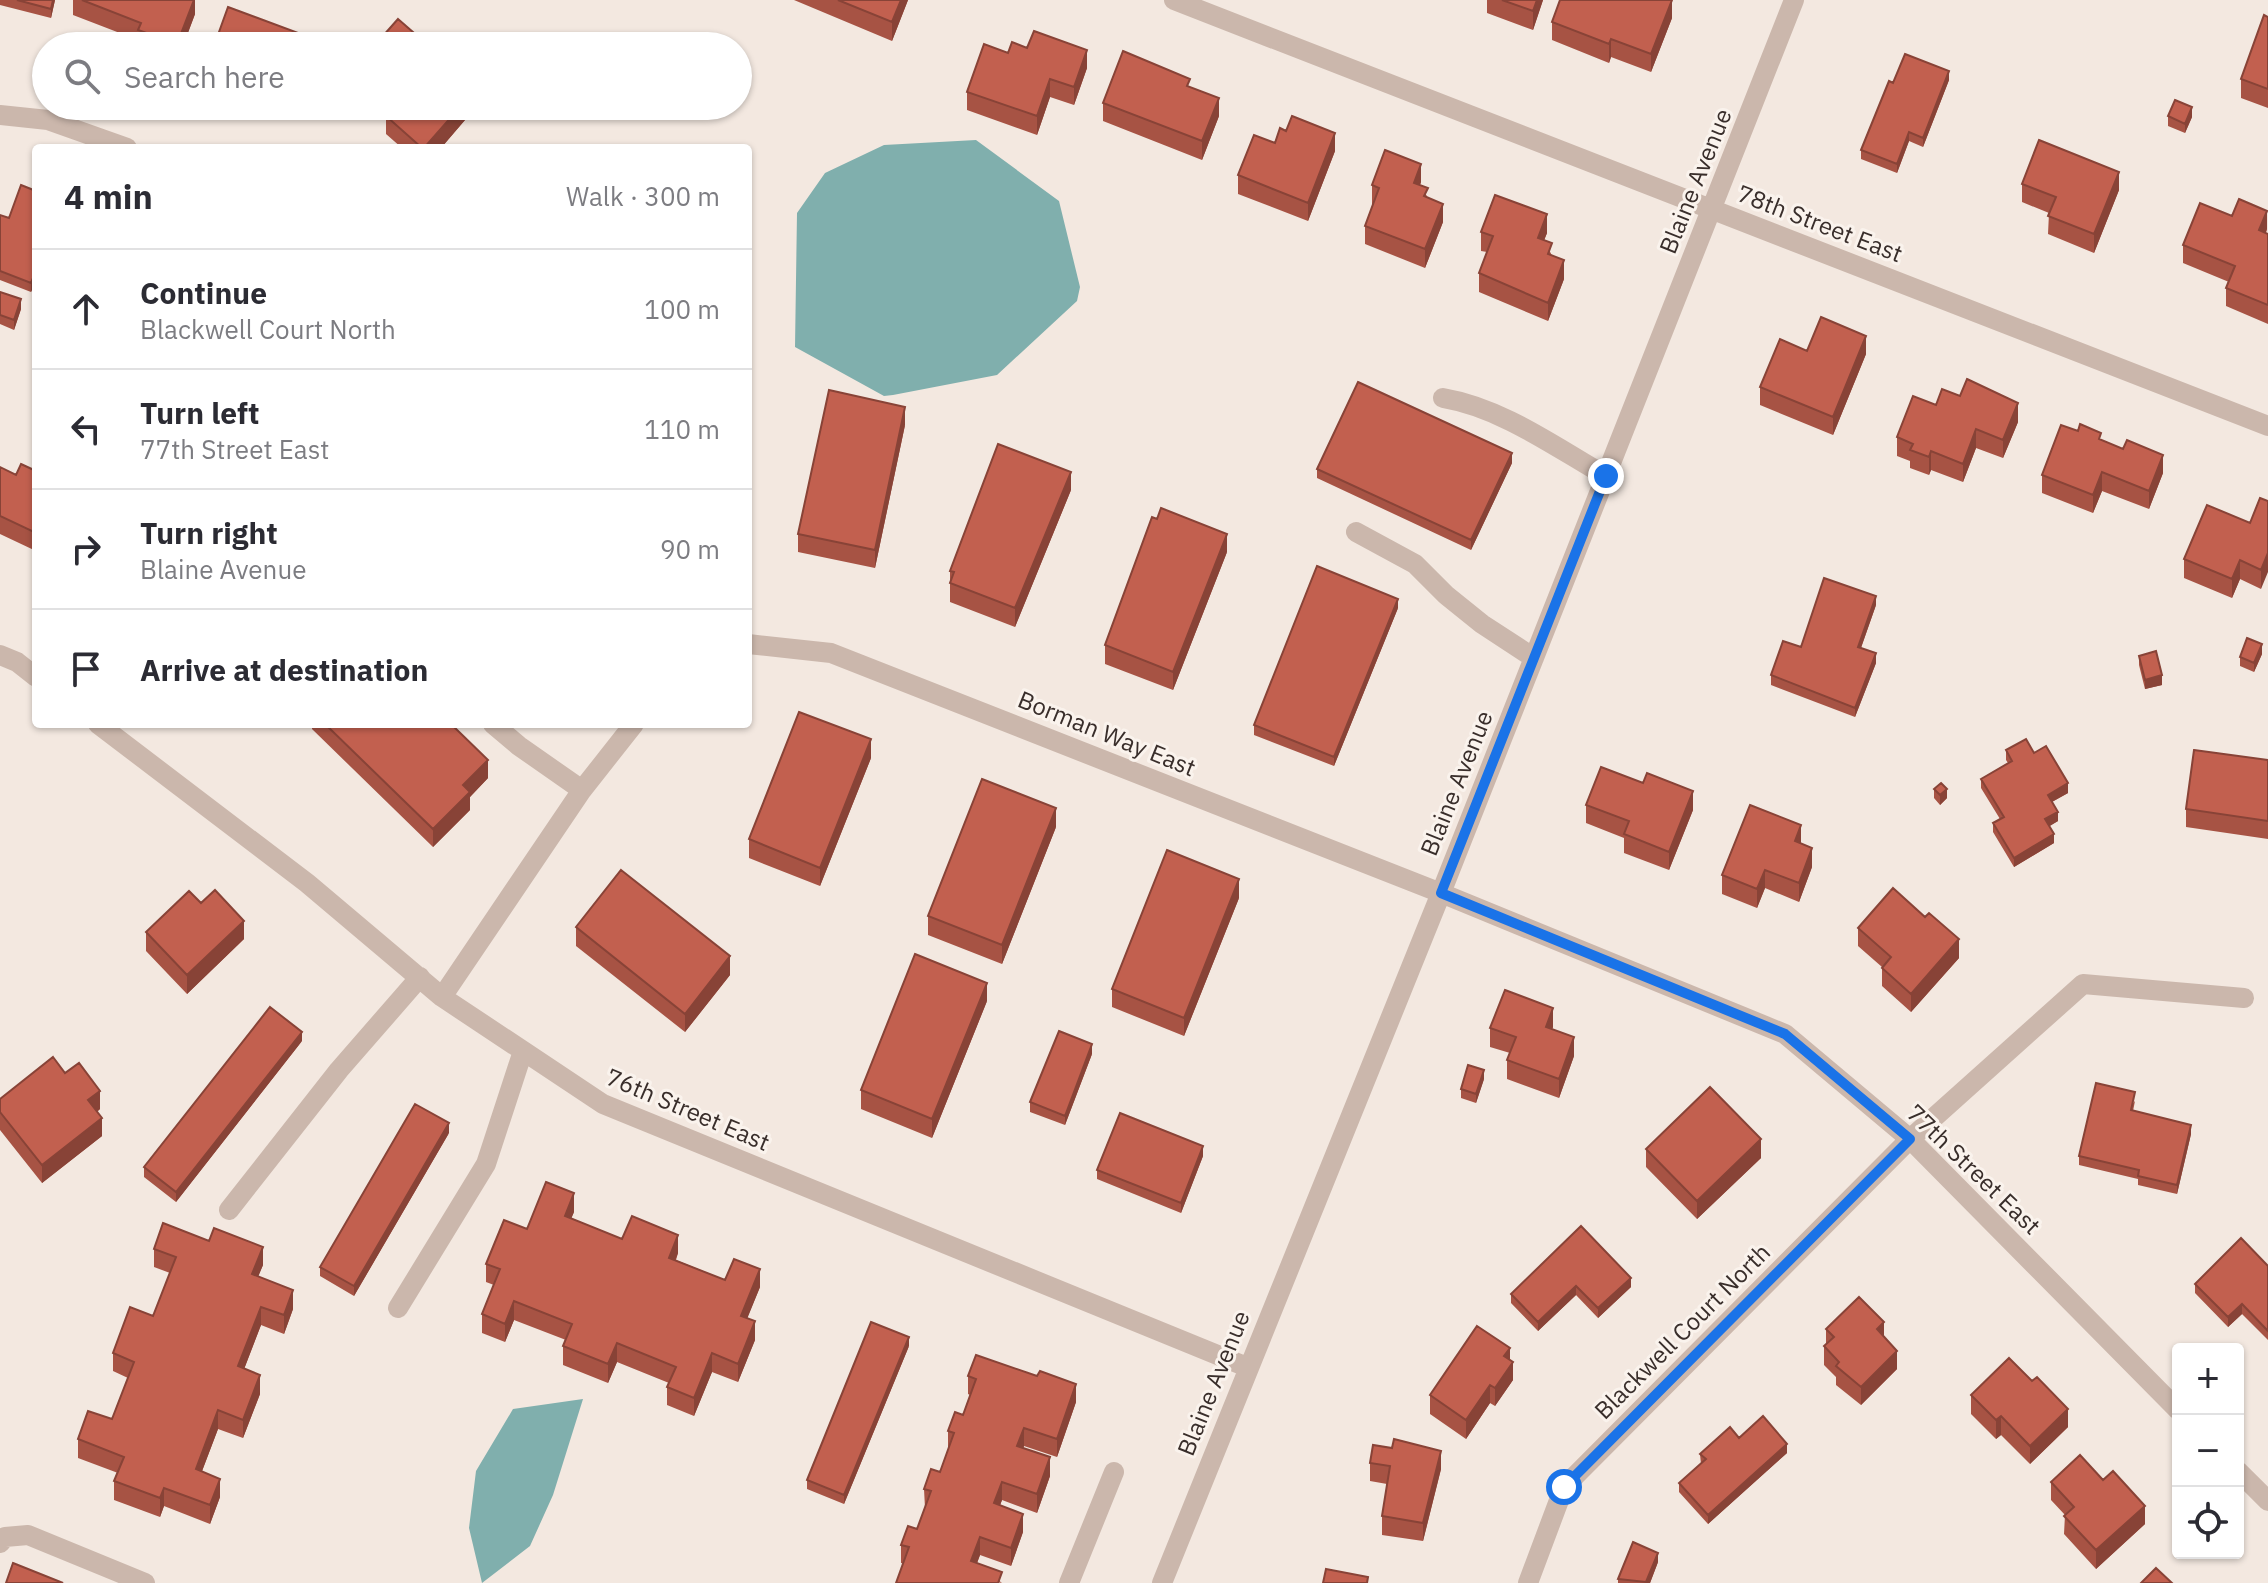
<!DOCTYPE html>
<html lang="en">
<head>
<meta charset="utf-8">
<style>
	body { margin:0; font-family:"IBM Plex Sans",sans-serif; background:#f7f7f7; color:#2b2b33 }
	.controls { position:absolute; right:24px; bottom:24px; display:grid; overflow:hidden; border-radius:8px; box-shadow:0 2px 6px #0004 }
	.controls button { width:72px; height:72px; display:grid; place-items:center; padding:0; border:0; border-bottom:2px solid #e1e1e2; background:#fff; color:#2b2b33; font:40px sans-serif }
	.stop { position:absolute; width:24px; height:24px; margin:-18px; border:6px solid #1a73e8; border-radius:50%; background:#fff }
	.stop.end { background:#1a73e8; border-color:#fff; box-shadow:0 2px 8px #0008 }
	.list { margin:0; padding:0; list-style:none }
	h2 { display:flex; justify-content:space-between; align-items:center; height:104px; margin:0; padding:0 32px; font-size:34px }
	h2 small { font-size:26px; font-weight:400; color:#7c7c81 }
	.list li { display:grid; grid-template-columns:52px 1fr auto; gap:24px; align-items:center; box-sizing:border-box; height:120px; padding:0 32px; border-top:2px solid #e1e1e2 }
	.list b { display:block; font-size:30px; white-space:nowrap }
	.list p { margin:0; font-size:26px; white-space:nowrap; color:#7c7c81 }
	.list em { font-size:26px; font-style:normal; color:#7c7c81 }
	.icon { flex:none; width:44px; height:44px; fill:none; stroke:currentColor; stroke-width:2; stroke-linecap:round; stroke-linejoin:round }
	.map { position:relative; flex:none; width:2268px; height:1583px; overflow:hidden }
	.search { position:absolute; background:#fff; box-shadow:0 2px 6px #0004; left:32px; top:32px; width:720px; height:88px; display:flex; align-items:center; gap:20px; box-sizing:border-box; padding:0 28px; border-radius:44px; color:#7c7c81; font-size:30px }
	.panel { position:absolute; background:#fff; box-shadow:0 2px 6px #0004; left:32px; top:144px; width:720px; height:584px; border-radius:8px }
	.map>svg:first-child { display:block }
	.water { fill:#80afad }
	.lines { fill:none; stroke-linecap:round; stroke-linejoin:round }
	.minor { stroke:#cbb7ac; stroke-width:20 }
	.wall { fill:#a75344 }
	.shaded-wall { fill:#884337 }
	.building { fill:#c2604f; stroke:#884337; stroke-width:2 }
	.route { stroke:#1a73e8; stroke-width:10 }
	.labels { text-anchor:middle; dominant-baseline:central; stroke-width:6; stroke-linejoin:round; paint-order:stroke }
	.street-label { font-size:24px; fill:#392e2b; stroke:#faf3ed }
</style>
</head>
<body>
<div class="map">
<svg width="2268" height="1583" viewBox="0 0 2268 1583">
	<rect width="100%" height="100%" fill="#f3e8e0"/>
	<path class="water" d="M976,140l83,61 21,86 -3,14 -80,74 -104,20 -9,1 -89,-49 2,-134 28,-40 59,-28z
		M583,1399l-30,96 -23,51 -48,37 -13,-55 7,-57 37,-62z"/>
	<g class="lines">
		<path class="minor" d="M1174,0l1094,426
			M0,115l48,5 79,28
			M1443,398c59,10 112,49 163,78
			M1356,532l59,32 31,31 36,29 52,34
			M748,644l83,9 610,240 344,141 125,105 268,271
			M0,655l17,7 19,15
			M98,724l209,159 135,114 161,107 644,263
			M493,724l26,22 63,44
			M442,997l140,-207 52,-66
			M229,1210l110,-140 81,-93
			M398,1308l88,-144 37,-113
			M2238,1471l30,30
			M0,1543l5,-6 23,-2 117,48
			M1069,1583l45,-111
			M1162,1583l279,-690 353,-893
			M1528,1583l36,-96 346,-348 173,-155 161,14"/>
	</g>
	<path class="wall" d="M0,0h55l-4,18 -51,-13z
		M73,0h122v14l-12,32h-45v-6l-65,-25z
		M794,0h114l-16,41z
		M1486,0h57l-10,30 -46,-17v-13z
		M2268,17v91l-27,-10v-19z
		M1672,18l-21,54 -40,-15 -2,6 -57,-23v-18z
		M1008,53l79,15 -13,37 -24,-8 -13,38 -70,-25v-18z
		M1949,80l-26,67 -14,-6 -12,32 -36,-14v-9l32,-67z
		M1190,87l29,29 -17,44 -99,-39v-18z
		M394,106h83l-36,42h-39l-16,-14v-18z
		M2168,116l24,1 -7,16 -17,-7z
		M1275,143l60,8 -27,70 -70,-27v-19z
		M1421,182l-1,3 23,37 -18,46 -60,-24v-18l8,-22h-1v-19z
		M2022,184l97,6 -25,63 -46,-19 1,-21 -27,-11z
		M36,191v90l-5,11 -31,-12v-65l9,3z
		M2267,229l-1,4 2,1v90l-42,-18v-18l3,-6 -46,-19v-18z
		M1481,232l66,1 -3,7 20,39 -16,42 -69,-29v-19l8,-21 -6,-1z
		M0,292l21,17 -7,21 -14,-6z
		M1807,351l59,3 -33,81 -73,-30v-18z
		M2018,422l-15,36 -27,-10 -13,34 -32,-12 -2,5 -19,-7v-7l-13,-5v-19z
		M905,425l-30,143 -77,-16v-18z
		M2101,441l62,32 -14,36 -47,-18 -9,22 -51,-20v-18z
		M1512,463l-41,87 -154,-72v-9z
		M0,467l16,8 20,-4v80l-36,-17z
		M1071,490l-56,137 -65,-25v-31z
		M2268,501l-7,88 -21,-10 -8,19 -48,-20v-19l66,-36z
		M1227,552l-54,138 -68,-26v-19z
		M1876,605l-15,43 15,15 -21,54 -84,-32v-10l30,-28z
		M1398,608l-64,158 -80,-31v-10z
		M2262,654l-8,18 -14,-6v-9z
		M2139,656l23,29 -17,4 -6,-24z
		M312,724h139l37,54 -18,19v13l-37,37 -121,-118z
		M2006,750l28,3 34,40 -16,9 6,19 -9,5 5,17 -40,24 -21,-35v-9l7,-4 -19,-31v-9l27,-16 -2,-3z
		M871,758l-51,128 -71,-28v-19z
		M2268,760v79l-82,-12v-18z
		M1934,789l13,9 -7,7 -6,-7z
		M1586,805l107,5 -24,60 -45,-17v-15l-38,-15z
		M1056,827l-54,137 -74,-29v-19z
		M1801,844l11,23 -13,35 -34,-14 -8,20 -35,-14v-19z
		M1239,898l-55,138 -72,-29v-18z
		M201,903l43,36 -57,55 -41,-43v-19z
		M576,927l154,48 -45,57 -109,-86z
		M1858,928l101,30 -48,54 -29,-26v-19l-24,-21z
		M987,1001l-55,137 -71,-29v-19z
		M1553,1027l-1,2 22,27 -15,42 -52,-19v-19l3,-7 -20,-6v-19z
		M302,1041l-126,161 -32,-25v-10z
		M1092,1054l-27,71 -35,-13v-10z
		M65,1073l35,36 -3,3 5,24 -60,47 -42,-53v-31z
		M1484,1079l-8,24 -15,-5v-9z
		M2135,1101l-2,10 58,23 -14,60 -39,-9v-6l-59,-14v-9z
		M449,1133l-95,163 -34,-20v-9z
		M1646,1149l115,9 -64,61 -51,-52z
		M1203,1156l-22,57 -84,-34v-9z
		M574,1212l-3,6 51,21 56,14 -2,7 49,20 35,7 -13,31 8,22 -17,42 -26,-10 -18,44 -27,-11v-18l2,-4 -52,-21 -9,21 -45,-18v-19l3,-6 -52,-20 -9,22 -23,-9v-19l12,-29 -8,-3v-18l41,-35z
		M1581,1226l50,61 -33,31 -22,-23 -38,36 -27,-28v-9z
		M154,1249l109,16 -5,11 35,33 -9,25 -23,-9 -17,44 16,25 -17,44 -25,-9 -16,42 18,26 -10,27 -46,-18 -4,11 -46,-17v-19l4,-8 -40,-15v-19l34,-20 16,-41 -15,-7v-18l40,-37 17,-43 -16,-6z
		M2268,1266v74l-26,-26 -14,13 -33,-34v-9z
		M1826,1329l58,8 13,32 -36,36 -25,-20v-8l-12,-12v-19l2,-2z
		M909,1346l-65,158 -37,-15v-9z
		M1510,1360l3,20 -18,26 -5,-3 -24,36 -36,-25v-19z
		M968,1376l108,26 -19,55 -33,-11 -1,2 27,28 -13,37 -35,-13 -2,5 23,27 -12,34 -31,-11 -3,8 25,20 -101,-20v-18l16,-16 8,-21 -1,-19 16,-17 8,-23v-18l15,-16 7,-20 -2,-1z
		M1971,1395l97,32 -38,37 -29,-29 -5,4 -25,-25z
		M1739,1438l48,15 -79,71 -29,-32v-9l22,-19 -1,-10z
		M1392,1448l49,21 -18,72 -41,-6v-19l5,-32 -17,-3v-18z
		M2051,1482l94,42 -49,45 -32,-35 1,-19 -14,-15z
		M1658,1562l-8,21h-32v-4z"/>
	<path class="shaded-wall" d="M53,0h2l-4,18v-9z
		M194,0h1v14l-12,32h-6z
		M901,0h7l-16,41v-19z
		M1537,0h6l-10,30v-19z
		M1672,0v18l-21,54v-18z
		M301,34v12h-5z
		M1611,39v18l-2,6v-19z
		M1087,50v18l-13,37v-18z
		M1949,71v9l-26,67v-9z
		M1050,79v18l-13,38v-19z
		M1219,98v18l-17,44v-19z
		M461,106h16l-36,42h-17z
		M2192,107v10l-7,16v-9z
		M1909,132v9l-12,32v-9z
		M1335,133v18l-27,70v-18z
		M1421,164v18l-7,19v-18z
		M2119,172v18l-25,63v-19z
		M1443,204v18l-18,46v-19z
		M2267,211v18l-8,19v-18z
		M1547,214v19l-9,23v-18z
		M1564,260v19l-16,42v-18z
		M36,271v10l-5,11v-9z
		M21,299v10l-7,21v-10z
		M1866,336v18l-33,81v-18z
		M2018,403v19l-15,36v-18z
		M905,407v18l-30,143v-18z
		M1976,429v19l-13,34v-18z
		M1931,451v19l-2,5v-18z
		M1512,453v10l-41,87v-10z
		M2163,455v18l-14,36v-18z
		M1071,472v18l-56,137v-19z
		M2102,472v19l-9,22v-18z
		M1227,534v18l-54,138v-18z
		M2268,553v19l-7,17v-19z
		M2240,560v19l-8,19v-19z
		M1876,596v9l-18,51v-9z
		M1398,599v9l-64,158v-9z
		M2262,644v10l-8,18v-9z
		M1876,653v10l-21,54v-9z
		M2162,675v10l-17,4v-9z
		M871,739v19l-51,128v-18z
		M488,760v18l-18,19v13l-37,37v-18l30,-44z
		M2068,783v10l-20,11v-9z
		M1947,789v9l-7,7v-10z
		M1693,791v19l-24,60v-18z
		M1056,808v19l-54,137v-19z
		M2058,812v9l-13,8v-10z
		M1801,825v19l-6,-3z
		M2054,834v9l-40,24v-9z
		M1812,848v19l-13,35v-19z
		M1765,870v18l-8,20v-19z
		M1239,879v19l-55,138v-18z
		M244,921v18l-57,55v-19z
		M1959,939v19l-48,54v-18z
		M730,956v19l-45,57v-18z
		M987,983v18l-55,137v-19z
		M1553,1008v19l-7,18v-18z
		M302,1032v9l-126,161v-10z
		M1574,1037v19l-15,42v-19z
		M1092,1044v10l-27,71v-9z
		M1484,1070v9l-8,24v-9z
		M100,1091v18l-12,9v-18z
		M102,1118v18l-60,47v-18z
		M449,1123v10l-95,163v-10z
		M2191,1125v9l-14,60v-9z
		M1761,1139v19l-64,61v-18z
		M1203,1146v10l-22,57v-10z
		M574,1193v19l-9,22v-18z
		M678,1235v18l-9,23v-18z
		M263,1247v18l-11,27v-18z
		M760,1269v18l-19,47v-18z
		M1631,1278v9l-33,31v-10z
		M1576,1286v9l-38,36v-9z
		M293,1290v19l-9,25v-19z
		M514,1301v19l-9,22v-18z
		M2242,1304v10l-14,13v-10z
		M261,1307v18l-23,60v-19z
		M755,1321v19l-17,42v-18z
		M1884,1322v19l-7,-12z
		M909,1337v9l-65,158v-9z
		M617,1343v19l-9,21v-19z
		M1510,1348v18l3,-4v18l-18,26v-18l9,-32z
		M1897,1351v18l-36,36v-18z
		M712,1353v19l-18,44v-18z
		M260,1375v19l-17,44v-18z
		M1076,1384v18l-19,55v-18z
		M1490,1385v18l-24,36v-19z
		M2068,1409v18l-38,37v-18z
		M218,1410v19l-22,58v-18z
		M2001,1416v19l-5,4v-19z
		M1024,1428v18l-7,18v-18z
		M1787,1444v9l-79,71v-9z
		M1441,1451v18l-18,72v-18z
		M1050,1457v19l-13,37v-19z
		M220,1479v18l-10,27v-19z
		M1002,1482v18l-8,22v-19z
		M164,1488v18l-4,11v-19z
		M2145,1506v18l-49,45v-19z
		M1023,1514v18l-12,34v-18z
		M980,1537v18l-9,24v-18z
		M1658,1553v9l-8,21h-4z"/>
	<path class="building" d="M17,0h36l-2,9z
		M82,0h112l-17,44 -39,-14 3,-7z
		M838,0h63l-9,22z
		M1502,0h35l-4,11z
		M1560,0h112l-21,54 -40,-15 -2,5 -57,-22z
		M228,7l73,27 -5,12h-82z
		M2264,15l4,2v72l-27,-10z
		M398,19l31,27h-55z
		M1034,31l53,19 -13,37 -24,-8 -13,37 -70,-24 17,-48 24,9 4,-11 15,6z
		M1123,51l67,28 -3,7 32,12 -17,43 -99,-38z
		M1905,54l44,17 -26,67 -14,-6 -12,32 -36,-14 28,-69 4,2z
		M2175,100l17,7 -7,17 -17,-8z
		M394,106h67l-37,42h-2l-36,-32z
		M1292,116l43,17 -27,70 -70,-28 16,-40 21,8 5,-15 6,3z
		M2039,140l80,32 -25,62 -46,-18 8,-19 -34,-13z
		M1385,150l36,14 -7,19 14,5 -4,8 19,8 -18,45 -60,-23 14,-38 -7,-3z
		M21,185l15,6v80l-5,12 -31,-12v-56l9,3z
		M1495,195l52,19 -9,24 14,5 -4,11 16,6 -16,43 -69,-30 14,-37 -12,-4z
		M2239,199l28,12 -8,19 9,4v71l-42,-17 9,-22 -52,-21 17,-42 32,13z
		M0,292l21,7 -7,21 -14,-5z
		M1821,317l45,19 -33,81 -73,-30 20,-48 27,12z
		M1967,379l51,24 -15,37 -27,-11 -13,35 -32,-13 -2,6 -19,-7 3,-6 -16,-7 16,-41 23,9 6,-16 18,7z
		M1358,382l154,71 -41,87 -154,-71z
		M829,390l76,17 -30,143 -77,-16z
		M2080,424l21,9 -2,6 24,10 4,-9 36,15 -14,36 -47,-19 -9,23 -51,-20 19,-50 17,6z
		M998,444l73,28 -56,136 -65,-25 4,-11 -4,-1z
		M21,464l15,7v62l-36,-17v-49l16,8z
		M2260,498l8,3v52l-7,17 -21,-10 -8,19 -48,-20 23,-54 43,18z
		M1161,508l66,26 -54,138 -68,-27 47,-128 5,2z
		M1317,566l81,33 -64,158 -80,-32z
		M1824,578l52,18 -18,51 18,6 -21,55 -84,-33 12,-34 18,6z
		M2247,638l15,6 -8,19 -14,-6z
		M2156,651l6,24 -17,5 -6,-24z
		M799,712l72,27 -51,129 -71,-29z
		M325,724h126l37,36 -25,25 7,7 -37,37z
		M2026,739l8,14 12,-7 22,37 -20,12 10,17 -13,7 9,15 -40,24 -21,-35 11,-6 -23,-38 31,-18 -6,-11z
		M2194,750l74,10v61l-82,-12z
		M1601,767l42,16 4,-10 46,18 -24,61 -45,-18 5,-13 -43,-16z
		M982,779l74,29 -54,137 -74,-29z
		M1941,783l6,6 -7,6 -6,-6z
		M1750,805l51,20 -6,16 17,7 -13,35 -34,-13 -8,19 -35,-14z
		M1167,850l72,29 -55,139 -72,-29z
		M621,870l109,86 -45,58 -109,-87z
		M1893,888l32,29 4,-4 30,26 -48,55 -29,-26 9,-11 -33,-29z
		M215,890l29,31 -57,54 -41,-43 43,-41 12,12z
		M915,954l72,29 -55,136 -71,-29z
		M1505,990l48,18 -7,19 28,10 -15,42 -52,-19 9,-23 -26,-9z
		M270,1007l32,25 -126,160 -32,-25z
		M1059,1031l33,13 -27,72 -35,-14z
		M53,1057l12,16 14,-10 21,28 -12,9 14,18 -60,47 -42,-53v-13z
		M1468,1065l16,5 -8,24 -15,-5z
		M2096,1083l39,9 -4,18 60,15 -14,60 -39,-9 1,-6 -60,-14z
		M1710,1087l51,52 -64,62 -51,-52z
		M415,1104l34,19 -95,163 -34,-19z
		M1120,1113l83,33 -22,57 -84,-33z
		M546,1182l28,11 -9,23 57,23 10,-23 46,19 -9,23 56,22 9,-21 26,10 -19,47 14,5 -17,43 -26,-11 -18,45 -27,-11 9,-20 -59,-24 -9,21 -45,-18 9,-22 -58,-23 -9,23 -23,-10 18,-45 -14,-5 18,-44 23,9z
		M163,1223l46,18 5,-13 49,19 -11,27 41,16 -9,25 -23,-8 -23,59 22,9 -17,45 -25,-10 -22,59 24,10 -10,26 -46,-17 -4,10 -46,-17 10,-24 -46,-18 10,-28 24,8 22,-57 -21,-9 17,-46 23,9 23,-59 -22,-8z
		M1581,1226l50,52 -33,30 -22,-22 -38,36 -27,-28z
		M2241,1238l27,28v65l-26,-27 -14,13 -33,-33z
		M1859,1297l25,25 -7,7 20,22 -36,36 -25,-21 3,-4 -15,-16 10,-9 -8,-8z
		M871,1322l38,15 -65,158 -37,-15z
		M1477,1326l33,22 -6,8 9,6 -18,26 -5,-3 -24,35 -36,-25z
		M976,1355l61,21 3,-5 36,13 -19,55 -33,-11 -7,18 33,11 -13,37 -35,-12 -8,21 29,11 -12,34 -31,-11 -9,24 31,11 -4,11h-102l13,-36 -8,-2 7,-19 9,3 14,-38 -7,-2 7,-20 9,3 14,-39 -6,-2 7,-19 8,3 13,-36 -8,-3z
		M2009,1358l23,23 5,-4 31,32 -38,37 -29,-30 -5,4 -25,-25z
		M1763,1416l24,28 -79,71 -29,-32 27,-24 -6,-5 30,-27 9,11z
		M1394,1439l47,12 -18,72 -41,-7 8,-50 -20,-3 3,-18 19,3z
		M2080,1455l23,25 10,-9 32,35 -49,44 -32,-34 10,-9 -23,-25z
		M1633,1542l25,11 -12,29 -28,-3z
		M13,1563l50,20h-57z
		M2156,1568l16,15h-31z
		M1326,1569l42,8 -1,6h-44z"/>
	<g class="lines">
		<path class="route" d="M1564,1487l346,-348 -125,-105 -344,-141 165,-417"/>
	</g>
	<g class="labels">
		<g class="street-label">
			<text transform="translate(1695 181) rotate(-68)">Blaine Avenue</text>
			<text transform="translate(1820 223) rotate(21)">78th Street East</text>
			<text transform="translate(1107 733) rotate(22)">Borman Way East</text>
			<text transform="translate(1456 783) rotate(-68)">Blaine Avenue</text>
			<text transform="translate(688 1109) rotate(23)">76th Street East</text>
			<text transform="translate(1974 1169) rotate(44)">77th Street East</text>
			<text transform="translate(1682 1331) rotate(-45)">Blackwell Court North</text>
			<text transform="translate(1213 1383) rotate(-68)">Blaine Avenue</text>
		</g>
	</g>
</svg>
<div class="controls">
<button>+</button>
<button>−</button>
<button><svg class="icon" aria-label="locate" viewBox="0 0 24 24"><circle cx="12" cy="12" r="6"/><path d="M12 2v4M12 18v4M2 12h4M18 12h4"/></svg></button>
</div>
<div class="stop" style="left:1564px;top:1487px"></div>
<div class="stop end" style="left:1606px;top:476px"></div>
<div class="search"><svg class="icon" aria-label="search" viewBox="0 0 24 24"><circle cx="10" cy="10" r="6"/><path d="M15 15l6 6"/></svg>Search here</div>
<section class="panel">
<h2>4 min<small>Walk · 300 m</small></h2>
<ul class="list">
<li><svg class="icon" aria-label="ahead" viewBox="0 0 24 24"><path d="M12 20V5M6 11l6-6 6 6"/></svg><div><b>Continue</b><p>Blackwell Court North</p></div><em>100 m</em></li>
<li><svg class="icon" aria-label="left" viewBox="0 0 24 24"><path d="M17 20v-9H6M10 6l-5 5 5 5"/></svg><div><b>Turn left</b><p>77th Street East</p></div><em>110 m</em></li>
<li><svg class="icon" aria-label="right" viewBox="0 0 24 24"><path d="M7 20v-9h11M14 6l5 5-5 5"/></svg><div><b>Turn right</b><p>Blaine Avenue</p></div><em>90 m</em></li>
<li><svg class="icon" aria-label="arrive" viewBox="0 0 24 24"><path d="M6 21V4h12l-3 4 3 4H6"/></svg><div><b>Arrive at destination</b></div></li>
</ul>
</section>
</div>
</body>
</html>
